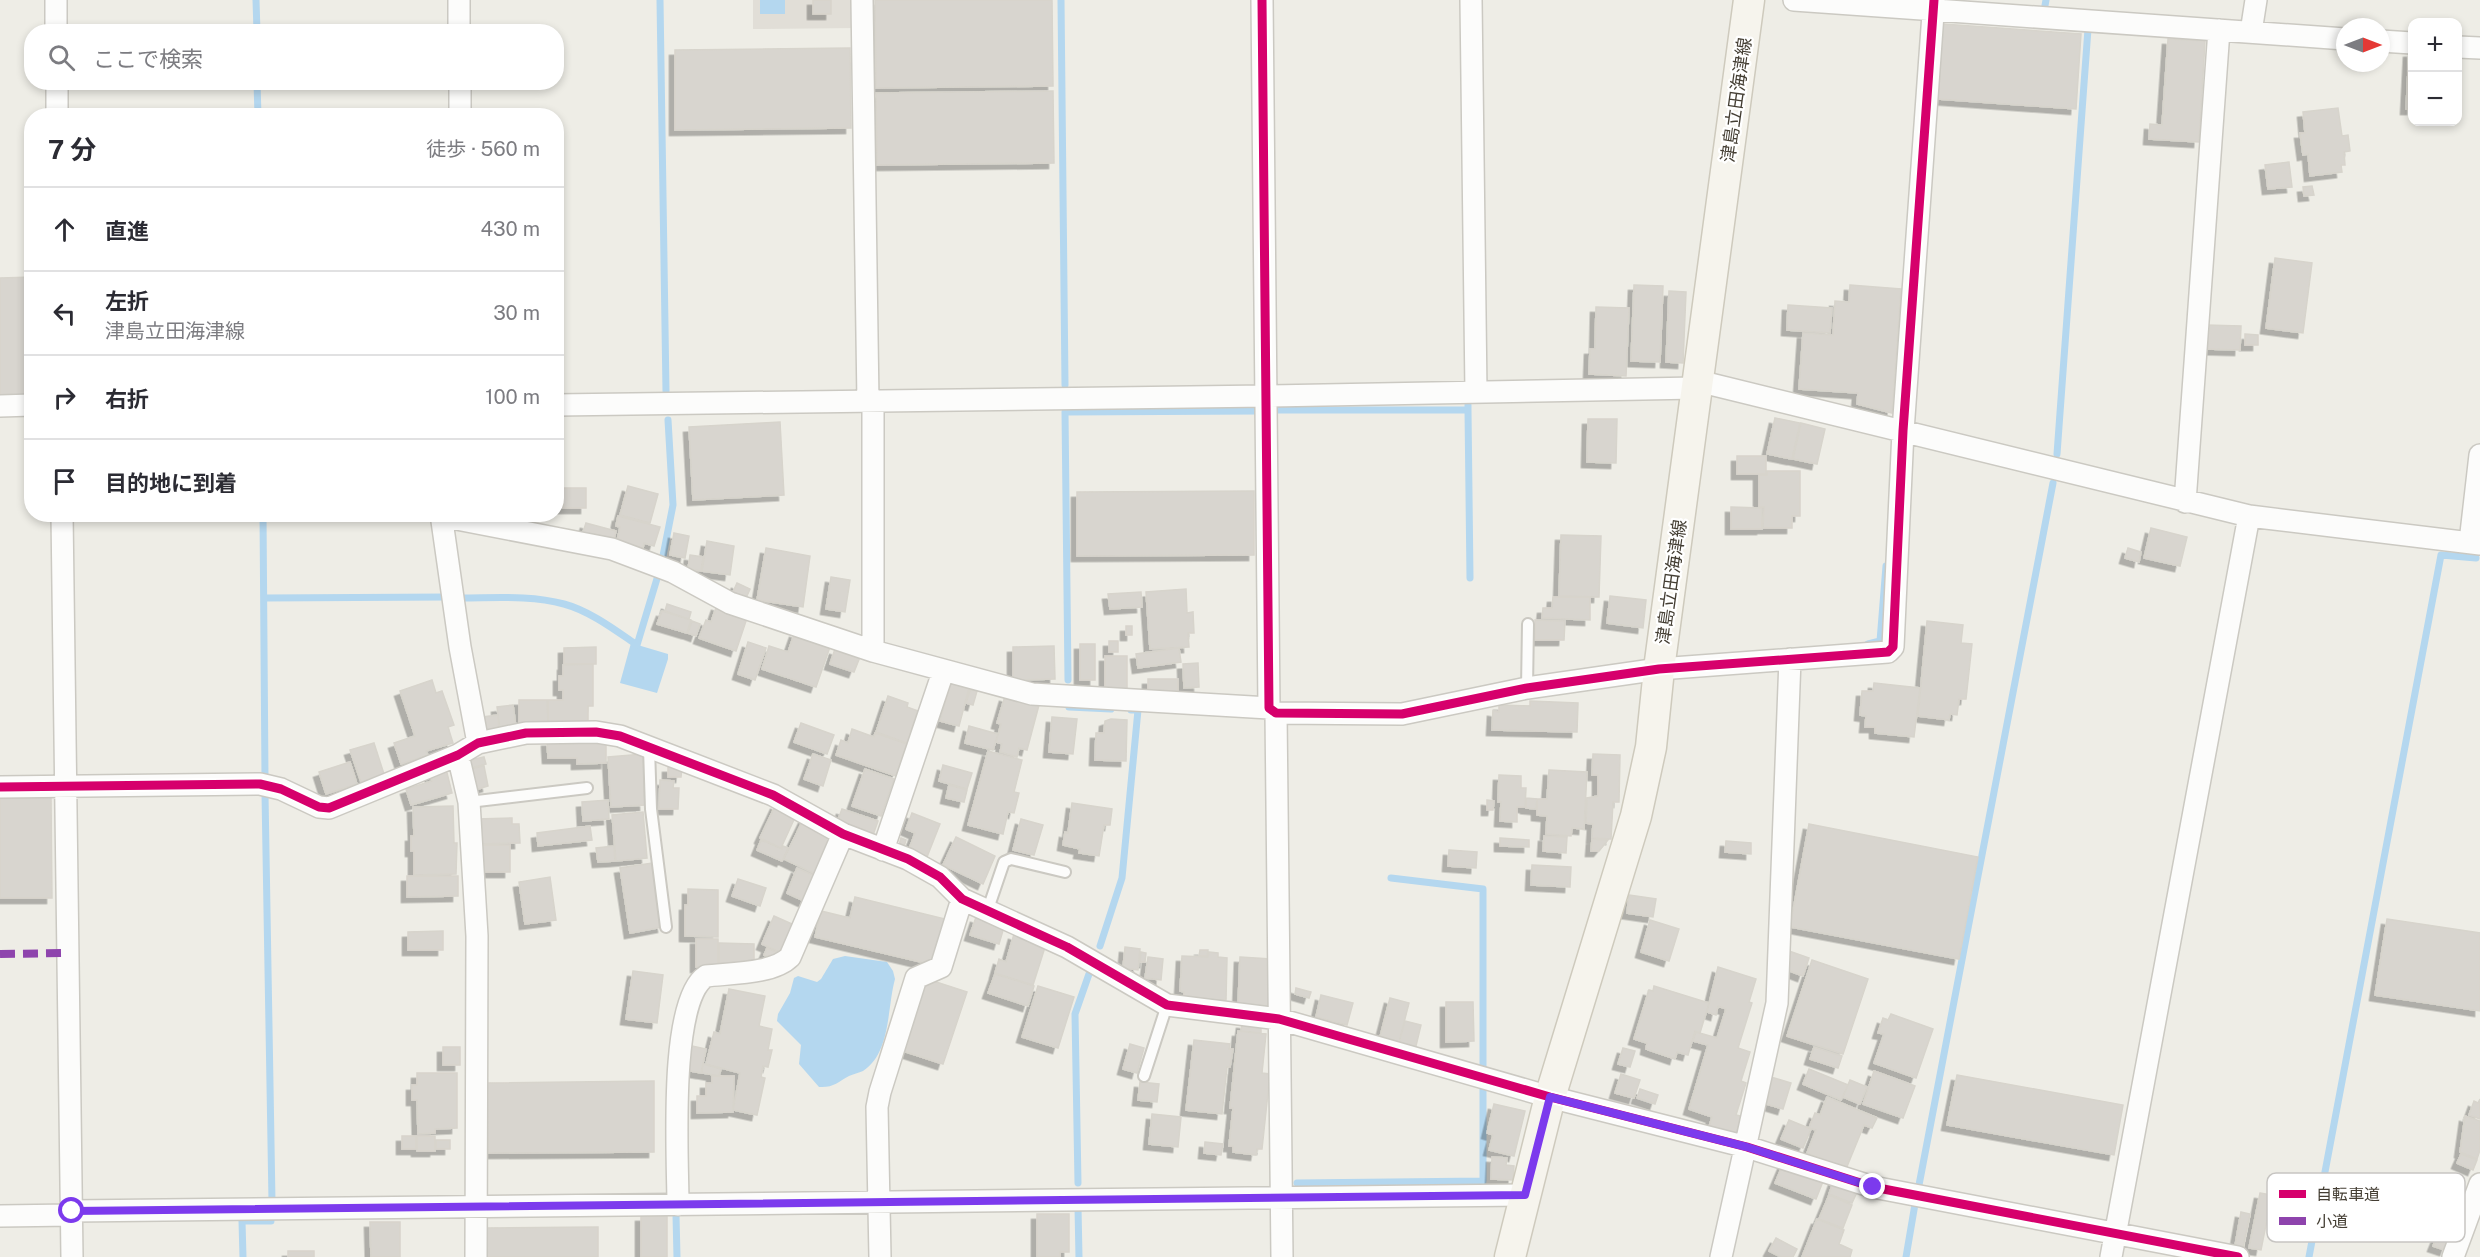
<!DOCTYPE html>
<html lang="ja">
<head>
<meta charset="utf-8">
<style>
	body { margin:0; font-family:"Public Sans","Noto Sans JP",sans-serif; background:#f7f7f7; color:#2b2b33 }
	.controls { position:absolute; right:18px; top:18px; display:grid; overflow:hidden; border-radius:12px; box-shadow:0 3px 9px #0003 }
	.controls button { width:54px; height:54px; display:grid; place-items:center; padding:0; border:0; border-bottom:2px solid #e1e1e2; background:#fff; color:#2b2b33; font:30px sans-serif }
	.compass { position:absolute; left:2336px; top:18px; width:54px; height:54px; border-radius:50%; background:#fff; box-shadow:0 3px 9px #0003; rotate:90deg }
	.stop { position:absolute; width:18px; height:18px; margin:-14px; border:4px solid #7c3aed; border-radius:50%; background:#fff }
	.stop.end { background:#7c3aed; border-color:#fff; box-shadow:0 2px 6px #0008 }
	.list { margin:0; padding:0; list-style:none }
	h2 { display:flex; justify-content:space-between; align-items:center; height:78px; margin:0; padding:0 24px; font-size:26px }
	h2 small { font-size:20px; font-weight:400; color:#7c7c81 }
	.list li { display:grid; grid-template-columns:39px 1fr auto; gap:18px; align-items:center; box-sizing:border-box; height:84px; padding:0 24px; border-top:2px solid #e1e1e2 }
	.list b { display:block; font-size:22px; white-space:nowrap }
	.list p { margin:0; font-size:20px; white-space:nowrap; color:#7c7c81 }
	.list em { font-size:20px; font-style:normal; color:#7c7c81 }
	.icon { flex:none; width:33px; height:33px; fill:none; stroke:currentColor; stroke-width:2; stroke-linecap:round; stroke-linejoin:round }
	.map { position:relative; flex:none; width:2480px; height:1257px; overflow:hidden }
	.search { position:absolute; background:#fff; box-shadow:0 3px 9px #0003; left:24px; top:24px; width:540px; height:66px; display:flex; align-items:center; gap:15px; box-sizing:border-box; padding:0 21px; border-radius:24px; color:#7c7c81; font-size:22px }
	.panel { position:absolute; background:#fff; box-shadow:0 3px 9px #0003; left:24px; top:108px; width:540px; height:414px; border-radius:24px }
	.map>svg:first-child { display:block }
	.industrial { fill:#e1ded7 }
	.water { fill:#b4d7ef }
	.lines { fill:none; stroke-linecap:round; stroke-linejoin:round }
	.stream { stroke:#b4d7ef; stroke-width:7 }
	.building { fill:#d8d5cf; stroke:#d7d4cc; stroke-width:1.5; filter:url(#shadow) }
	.lane-casing { stroke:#cbc9c2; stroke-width:14 }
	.street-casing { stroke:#cbc9c2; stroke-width:24 }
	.secondary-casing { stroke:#cecabd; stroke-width:33 }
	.lane { stroke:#fcfcfb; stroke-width:10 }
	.street { stroke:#fcfcfb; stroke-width:21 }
	.secondary { stroke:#f6f4ed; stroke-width:30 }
	.quiet { stroke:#8e44ad; stroke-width:8; stroke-dasharray:15 8; stroke-linecap:butt }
	.cycleway-casing { stroke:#fff; stroke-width:13 }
	.cycleway { stroke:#d6006c; stroke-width:9 }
	.route { stroke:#7c3aed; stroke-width:8 }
	.labels { text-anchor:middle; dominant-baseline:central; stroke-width:4.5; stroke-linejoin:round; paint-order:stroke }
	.street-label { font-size:18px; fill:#443e33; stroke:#fff }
	.key { fill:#fff; stroke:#c7c5c2; stroke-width:1.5 }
	.key-label { font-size:16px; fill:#443e33 }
</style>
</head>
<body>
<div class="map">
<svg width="2480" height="1257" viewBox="0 0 2480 1257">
	<defs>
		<filter id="shadow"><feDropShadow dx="-5.5" dy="5.5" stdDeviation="0" flood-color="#0004"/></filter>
	</defs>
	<rect width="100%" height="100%" fill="#eeede6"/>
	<path class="industrial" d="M753,0h103l1,28 -104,1z"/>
	<path class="water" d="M760,0h25v14h-25z
		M631,643l37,11v5l-11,34 -37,-10z
		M845,956l42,6 6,9 2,8c-8,29 -4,74 -32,92 -4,2 -10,3 -14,5 -11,6 -16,12 -30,11l-20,-23 2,-19 -24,-24 1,-7 12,-21 4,-15 4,-2 19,6 4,-3 12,-20z"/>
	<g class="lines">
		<path class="stream" d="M256,0l1,32
			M660,0l6,391
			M1061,0l4,385
			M2044,11l2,-11
			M257,82l1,34
			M1278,410h190v-5
			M1468,410l2,168
			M2057,454l31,-425 -4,-1
			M263,514l2,264
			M662,561l11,-56 -5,-85
			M264,598l183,-1
			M461,598c34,0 70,-3 103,6 26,7 51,26 73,41l22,-73
			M1868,644l12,-3 6,-75
			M1068,680l-3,-268 194,-1
			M1069,707l42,2
			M265,794l7,407
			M1391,878l92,11v179
			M1100,946l22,-68 16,-168h-7
			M1078,1183l-3,-169 14,-40
			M1297,1183l186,-2v-93
			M1919,1185l134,-702
			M1078,1207l1,50
			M676,1215l1,42
			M243,1257l-1,-36h29
			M1906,1257l9,-53
			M2309,1257l132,-702 35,3"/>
	</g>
	<path class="building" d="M813,0h18v14h-18z
		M875,0h177l1,86 -177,2z
		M1943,24l138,10 -5,75 -138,-10z
		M2168,39l37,2 -6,101 -50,-3 1,-15 12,1z
		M850,48l1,80 -176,2v-80z
		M2409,52h3v57h-6z
		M1053,91l1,72 -177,2 -1,-72z
		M2338,108l4,28 6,-1 2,16 -6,1 1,13h-4l1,7 -32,4 -2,-22 -5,1 -3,-22h5l-2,-21z
		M2289,162l3,25 -24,2 -3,-24z
		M2312,186l2,9 -10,1 -1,-9z
		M2275,258l37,5 -9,70 -37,-5z
		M32,277v119h-32v-118z
		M1634,285l29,1 -3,76 -29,-1z
		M1850,285l51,4 -9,124 -35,-9 1,-11 -59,-4 4,-56 30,2 2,-34 14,1z
		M1669,291l17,1 -3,71 -17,-1z
		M1788,305l44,3 -2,25 -43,-3z
		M1596,307l33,1 -3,68 -37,-2 1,-25h5z
		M2206,325l35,1 -1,24 -35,-1z
		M2245,334l13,1v10h-13z
		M556,417h5l-1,35h-4z
		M1775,418l25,5 -8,36 -25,-5z
		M1588,419h29l-1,44 -29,-1z
		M780,422l4,73 -91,5 -4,-73z
		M1801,423l24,6 -8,35 -24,-5z
		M1737,456h29v18h-29z
		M1767,471h33v45h-8v12h-29l1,-21h-5v-32h8z
		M556,482h3v26h-3z
		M628,486l30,8 -8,29 -30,-8z
		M563,488h23v20h-23z
		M1254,491v64l-177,1v-64z
		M1731,507l31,1v21h-31z
		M480,514h49l-1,9z
		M618,516l42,11 -6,19 -10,-3 -1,5 -26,-7 3,-14 -4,-1z
		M586,523l30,8 -3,12 -31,-8z
		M2151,528l36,9 -7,29 -36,-8z
		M674,533l15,3 -4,22 -15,-3z
		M1561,535l40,1 -2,61 -40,-1z
		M707,541l27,5 -4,29 -28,-4z
		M766,548l44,8 -7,51 -46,-7z
		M2128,548l13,4 -2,10 -14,-4z
		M690,555l13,2 -2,14 -13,-2z
		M831,577l19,3 -5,32 -19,-3z
		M737,583l13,6 -4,9 -13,-6z
		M1186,589l1,24 6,-1 1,21h-6l1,14 -39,2 -4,-57z
		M1141,592l1,15 -32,2 -2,-15z
		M1610,596l36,4 -3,28 -36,-5z
		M1553,597h37v23l-48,-2 1,-10h9z
		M667,604l24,8 -2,7 -24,-8z
		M717,605l31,10 -12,36 -37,-13 7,-18 5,2z
		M662,611l29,9 -4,13 -30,-9z
		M1535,620l30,1 -1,19h-29z
		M692,621l8,3 -4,12 -8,-3z
		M1927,621l36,4 -2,18 11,1 -6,55h-7l-2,16 -7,-1 -1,6 -31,-4z
		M1126,626h6v9h-6z
		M795,632l36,12 -15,43 -54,-18 7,-23 19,6z
		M1109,641h9v11h-9z
		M748,642l18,6 -11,32 -17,-6z
		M1080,644h15v36h-15z
		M1054,646l1,33 -42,1v-33z
		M596,647v17h-32v-16z
		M1179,648l2,14 -43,6 -2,-14z
		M835,649l25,8 -6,15 -24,-8z
		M1105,656h22v33l-22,-1z
		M1198,663l1,24 -15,1 -1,-24z
		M593,664v42h-5v18l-40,1v-25h15v-10h-4v-14h4v-11z
		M1148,679h30v13h-30z
		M432,680l4,13 6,-2 12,34 -6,2 5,16 -27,8 2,4 -27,9 -7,-21 21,-7 -15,-45z
		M950,683l19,5 -10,38 -19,-5z
		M1874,683l46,5 -6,49 -39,-4v-6h-10l1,-11 -6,-1 2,-24h11z
		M970,690l7,1 -4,14 -7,-2z
		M888,696l20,7 -1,4 11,4 -11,32 -31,-11z
		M1005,696l34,9 -12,45 -8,-2 -2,9 -17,-5 2,-8 -6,-2 5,-18 -4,-1z
		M519,700h28l1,25 -29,1z
		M1530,701l48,2 -1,29 -85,-2 1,-19 6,1v-7l31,1z
		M513,705l3,22 -16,2 -3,-22z
		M498,715l1,14 -15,2 -2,-14z
		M1052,717l25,2 -4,35 -24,-2z
		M1111,719l16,1 -1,41 -31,-1 1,-27h8l1,-12z
		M801,723l33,12 -7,19 -33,-12z
		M969,726l29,8 -5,16 -28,-7z
		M852,729l22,8 1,-4 32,11 -11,32 -60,-21 5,-15 7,3z
		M606,740v23l-29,1v-6h-29l-1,-17z
		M374,743l10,31 -23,8 -11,-32z
		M988,751l34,9 -8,32 5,1 -5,20 -6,-1 -5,22 -35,-9z
		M643,754l2,51 -34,2 -3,-50z
		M813,754l18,6 -8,26 -19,-7z
		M1593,754l27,1 -1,47h-6l-2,37 -19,-1 1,-14 -7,-1 1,-25 11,-2v-21h-6z
		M484,757l2,7 -15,4 -1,-8z
		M350,762l7,22 -31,10 -7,-22z
		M943,765l29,8 -5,16 -28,-8z
		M484,766l4,20 -13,4 -5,-21z
		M668,767h14l-1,10h-13z
		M446,769l6,24 -41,12 -5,-16 26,-8 -2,-7z
		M865,769l29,10 -13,37 -29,-10z
		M1549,770l38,2 -3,57 -12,-1 -1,8 -25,-2 1,-18 -10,-1v-16h10z
		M1499,775l22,1v12h5l-1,19h-8v15l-17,-1 1,-19h-3z
		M660,780l14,1 -1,7h6l-1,21h-19z
		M949,785l18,5 -3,12 -18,-4z
		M0,797h51l1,101h-52z
		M1526,798l11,1 -1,10 -10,-1z
		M608,800l1,19 -26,2 -1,-19z
		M1487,800l7,1 -1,9h-6z
		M1072,803l40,6 -2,16h-6l-5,31 -20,-3 1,-4 -17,-4 2,-13 3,1z
		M776,804l21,9 -16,35 -21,-10z
		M453,806l1,37h3l-1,31 -42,1v-24h-3v-15h3l-1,-29z
		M842,809l36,12 -6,17 -36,-13z
		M643,812l4,46 -31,3 -4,-46z
		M912,813l28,11 -13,33 -18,-8 6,-16 -9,-4z
		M512,818v6h7l1,19 -44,1v-25z
		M804,818l33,16 -20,41 -33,-16z
		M1021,819l22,6 -9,30 -21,-5z
		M1809,824l169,33 -19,102 -169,-32z
		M590,826l2,14 -54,6 -1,-13z
		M1544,836l23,1 -1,16 -23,-2z
		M956,837l39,19 -12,28 -40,-19z
		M901,838l5,2 -2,7 -5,-2z
		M1500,838l29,2v7l-29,-1z
		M1592,839l16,1 -9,11h-8z
		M761,840l21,9 1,-3 5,2 -6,13 -25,-11z
		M1726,841l25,2v11l-26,-2z
		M477,845h33v27h-33z
		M614,846l1,15 -17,1 -2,-14z
		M1449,850l28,2 -1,16 -28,-2z
		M652,863l11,64 -33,6 -10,-65z
		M1532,865l39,2 -1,20 -39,-2z
		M797,868l18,8 -11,25 -17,-8z
		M407,876h51v20l-51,1z
		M550,877l6,43 -31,4 -6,-42z
		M738,879l28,9 -6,18 -28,-10z
		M688,889l30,1v47l-33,-1v-31h3z
		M1629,895l27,4 -3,18 -26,-4z
		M855,897l90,22 -11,46 -119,-28 6,-26 29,7z
		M774,916l20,9 -12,28 -20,-9z
		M976,917l28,10 -5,17 -29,-9z
		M2387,919l93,14v78l-105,-16z
		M1650,920l29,9 -10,32 -28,-9z
		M443,931v19h-35v-18z
		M1014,934l32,10 -13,41 -38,-12 4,-14 7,3z
		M696,939h22v28h-22z
		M719,943l35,1v22l-35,-1z
		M1125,947l15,2 -2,21 -15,-2z
		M767,948l11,5 -3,7 -11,-5z
		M1200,950h8l-1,6h-8z
		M1789,951l20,7 -6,18 -16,-6z
		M1141,952l5,1 -1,9h-5z
		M1209,952l9,1v4l9,1 -1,42 -42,-1v-7l-4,-1 2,-35 26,1z
		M1148,957l15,2 -2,21 -16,-2z
		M1240,957l31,2 -2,47 -31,-1z
		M1812,960l56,19 -25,75 -56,-18z
		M1718,967l38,12 -7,23 3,1 -14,45 12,4 -9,29 5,2 -10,32 5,1 -5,19 -27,-8 3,-10 -23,-8 19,-64 -15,-4 3,-9 21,6 9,-29 -8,-3 -2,9 -9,-3z
		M633,971l30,4 -6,48 -31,-4z
		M995,974l39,12 -6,20 -40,-13z
		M927,979l40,13 -24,72 -40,-13z
		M1038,986l36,11 -16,51 -36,-11z
		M1654,986l55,17 -9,30 -5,-2 -7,24 -11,-3 -2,7 -29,-10 1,-6 -13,-4 15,-49 4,1z
		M1296,988l15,4 -2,6 -14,-4z
		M729,989l36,7 -6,30 13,3 -4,21h4l-4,17 -5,-1 -2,11 4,1 -8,37 -24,-5 7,-37 -34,-9 8,-32 6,2z
		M1321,995l32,8 -6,22 -31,-8z
		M1390,998l19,5 -11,43 -19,-5z
		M1446,1002h27l1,39 -28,1z
		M1891,1014l42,15 -17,49 -42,-15 10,-29 -6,-1 5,-15 5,2z
		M1405,1021l16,4 -6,25 -17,-4z
		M1242,1023l19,2v8l-20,-2z
		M1238,1031l28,3 -4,39 8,1 -8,75h-5l-1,6 -23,-3v-6h-4l4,-38h-3z
		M1194,1040l36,4 -1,5h4l-3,18h-3l-5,47 -36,-4z
		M1130,1044l14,4 -7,25 -14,-4z
		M692,1046l14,3 -5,24 -17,-3z
		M443,1047h17v18h-17z
		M1814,1047l28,9 -4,12 -28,-9z
		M1623,1048l12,3 -5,16 -12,-3z
		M703,1064l18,5 -2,7 -17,-3z
		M1809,1069l39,16 -7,15 -38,-16z
		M1874,1071l41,15 -12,32 -40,-14z
		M417,1073h40v55l-22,1v4l-17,1 -1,-34h-5v-15h5z
		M1621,1074l19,6 -6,18 -19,-5z
		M1957,1075l166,30 -9,50 -167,-30z
		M712,1076h22l-1,36 -36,1v-17h9v-13h6z
		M1771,1077l20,6 -8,26 -20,-6z
		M1850,1080l17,7 -7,17 -17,-7z
		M654,1081v71l-166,1 -1,-70z
		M1140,1082l19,2 -2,18 -19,-2z
		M1640,1089l18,6 -3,9 -18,-6z
		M1827,1097l50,21 -5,10 -8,-3 -18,44 -39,-16 9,-23 -7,-2 6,-15 5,2z
		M2480,1099v20l-11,-4 5,-14 4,2z
		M1494,1104l31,7 -11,45 -25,-6 4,-15 -6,-2z
		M1152,1114l29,3 -3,30 -29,-3z
		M2465,1116l15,5v29l-3,9 -17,-7z
		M1789,1120l22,9 -8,19 -22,-9z
		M402,1136h14v13h-14z
		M417,1136h18v15h-18z
		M436,1140h14v9h-14z
		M1205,1142l18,2 -2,11 -17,-2z
		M2461,1154l16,6 -4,10 -16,-7z
		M1492,1157l15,1 -1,7 8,1 -1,14 -22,-1z
		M1784,1162l40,17 -8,20 -41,-16z
		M1834,1180l24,10 -6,13 -23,-9z
		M2260,1193l12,2 -11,55 -12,-2z
		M1829,1195l23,10 -9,23 -24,-9z
		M2241,1212l9,2 -7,34 -8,-2z
		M1037,1214h32v38h-9v5h-23z
		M641,1216h26v41h-26z
		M1817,1219l27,11 -5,14 13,6 -2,7h-48z
		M2444,1219l11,4 -10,27 -12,-4z
		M370,1222h30v35h-29z
		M598,1227v30h-111v-29z
		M1776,1238l21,11 -4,8h-12l-12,-6z
		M288,1251h26v6h-26z"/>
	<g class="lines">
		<defs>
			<path id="lane" d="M1527,688l1,-64
				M649,748l2,61 15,118
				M469,802l118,-14
				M987,912l17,-50 7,-3 54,13
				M1144,1076l23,-71"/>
			<path id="street" d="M56,0v32
				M459,0v32
				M862,0l6,402
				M1262,0l7,708 7,5 126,1 125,-26 132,-19 229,-17 5,-5 10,-216 31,-431
				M1471,0l5,392
				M1794,0l551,39
				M2251,32l5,-32
				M2381,41l31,2
				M2458,47l22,1
				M57,82v34
				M460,82v34
				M1698,381l551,135 231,28
				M873,402v249l159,43 237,14
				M556,405l711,-9 429,-8
				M0,406l32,-1
				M2185,502l34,-472
				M62,514l10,743
				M441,514l19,133 18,96
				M441,516l171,33 61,23 57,31 143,48
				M2470,542l10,-87
				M1276,713l6,544
				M458,755l11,47 8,134 -1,321
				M0,787l260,-3 21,5 38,18 10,1 129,-53 20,-12 48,-10 70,-1 24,4 153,59 70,39 65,25 32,18 22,22 105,48 100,58 112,14 271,78 197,50 126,40 365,70
				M883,850l60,-178
				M678,1205c0,-45 -10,-204 28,-229 24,-3 67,-2 84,-19l53,-123
				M72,1211l1453,-16
				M0,1216l72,-1
				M880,1257l-3,-150 3,-15 36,-114 25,-11 21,-68
				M1721,1257l56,-254 13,-344
				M2111,1257l138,-741
				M2453,1257l27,-73"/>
			<path id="secondary" d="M1510,1257l40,-160 86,-281 15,-69 8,-78 90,-669"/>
		</defs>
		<use href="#lane" class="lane-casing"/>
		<use href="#street" class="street-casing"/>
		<use href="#secondary" class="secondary-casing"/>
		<use href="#lane" class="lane"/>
		<use href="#street" class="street"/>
		<use href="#secondary" class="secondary"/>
		<path class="quiet" d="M0,954l68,-1"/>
		<defs>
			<path id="cycleway" d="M1262,0l7,708 7,5 126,1 125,-26 132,-19 229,-17 5,-5 10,-216 31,-431
				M0,787l260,-3 21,5 38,18 10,1 129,-53 20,-12 48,-10 70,-1 24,4 153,59 70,39 65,25 32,18 22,22 105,48 100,58 112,14 271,78 197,50 126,40 365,70"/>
		</defs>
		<use href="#cycleway" class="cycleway-casing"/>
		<use href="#cycleway" class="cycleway"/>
	</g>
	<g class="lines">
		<path class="route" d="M72,1211l1453,-16 25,-98 197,50 126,40"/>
	</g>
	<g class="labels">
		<g class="street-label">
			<text transform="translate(1736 100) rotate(-82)">津島立田海津線</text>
			<text transform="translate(1671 582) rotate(-82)">津島立田海津線</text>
		</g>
	</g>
	<rect x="2267" y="1173" width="198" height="69" rx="9" class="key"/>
	<rect x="2279" y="1190" width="27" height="8" fill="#d6006c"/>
	<rect x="2279" y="1217" width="27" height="8" fill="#8e44ad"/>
	<g class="key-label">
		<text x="2316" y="1200">自転車道</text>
		<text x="2316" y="1227">小道</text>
	</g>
</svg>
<div class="controls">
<button>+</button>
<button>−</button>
</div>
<svg class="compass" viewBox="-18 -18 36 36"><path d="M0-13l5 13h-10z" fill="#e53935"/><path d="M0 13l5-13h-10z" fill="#7c7c81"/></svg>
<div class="stop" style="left:72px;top:1211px"></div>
<div class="stop end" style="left:1873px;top:1187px"></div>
<div class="search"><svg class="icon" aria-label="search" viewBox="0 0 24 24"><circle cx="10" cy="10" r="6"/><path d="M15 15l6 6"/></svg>ここで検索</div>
<section class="panel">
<h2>7 分<small>徒歩 · 560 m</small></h2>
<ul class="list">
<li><svg class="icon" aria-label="ahead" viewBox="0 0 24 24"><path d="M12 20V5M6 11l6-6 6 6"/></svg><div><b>直進</b></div><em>430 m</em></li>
<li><svg class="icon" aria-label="left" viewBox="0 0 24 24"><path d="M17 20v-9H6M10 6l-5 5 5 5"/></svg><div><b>左折</b><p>津島立田海津線</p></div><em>30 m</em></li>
<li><svg class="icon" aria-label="right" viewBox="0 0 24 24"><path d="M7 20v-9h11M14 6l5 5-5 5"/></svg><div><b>右折</b></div><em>100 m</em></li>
<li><svg class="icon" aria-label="arrive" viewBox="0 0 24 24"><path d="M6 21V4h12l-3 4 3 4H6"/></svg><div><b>目的地に到着</b></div></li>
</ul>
</section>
</div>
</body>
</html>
